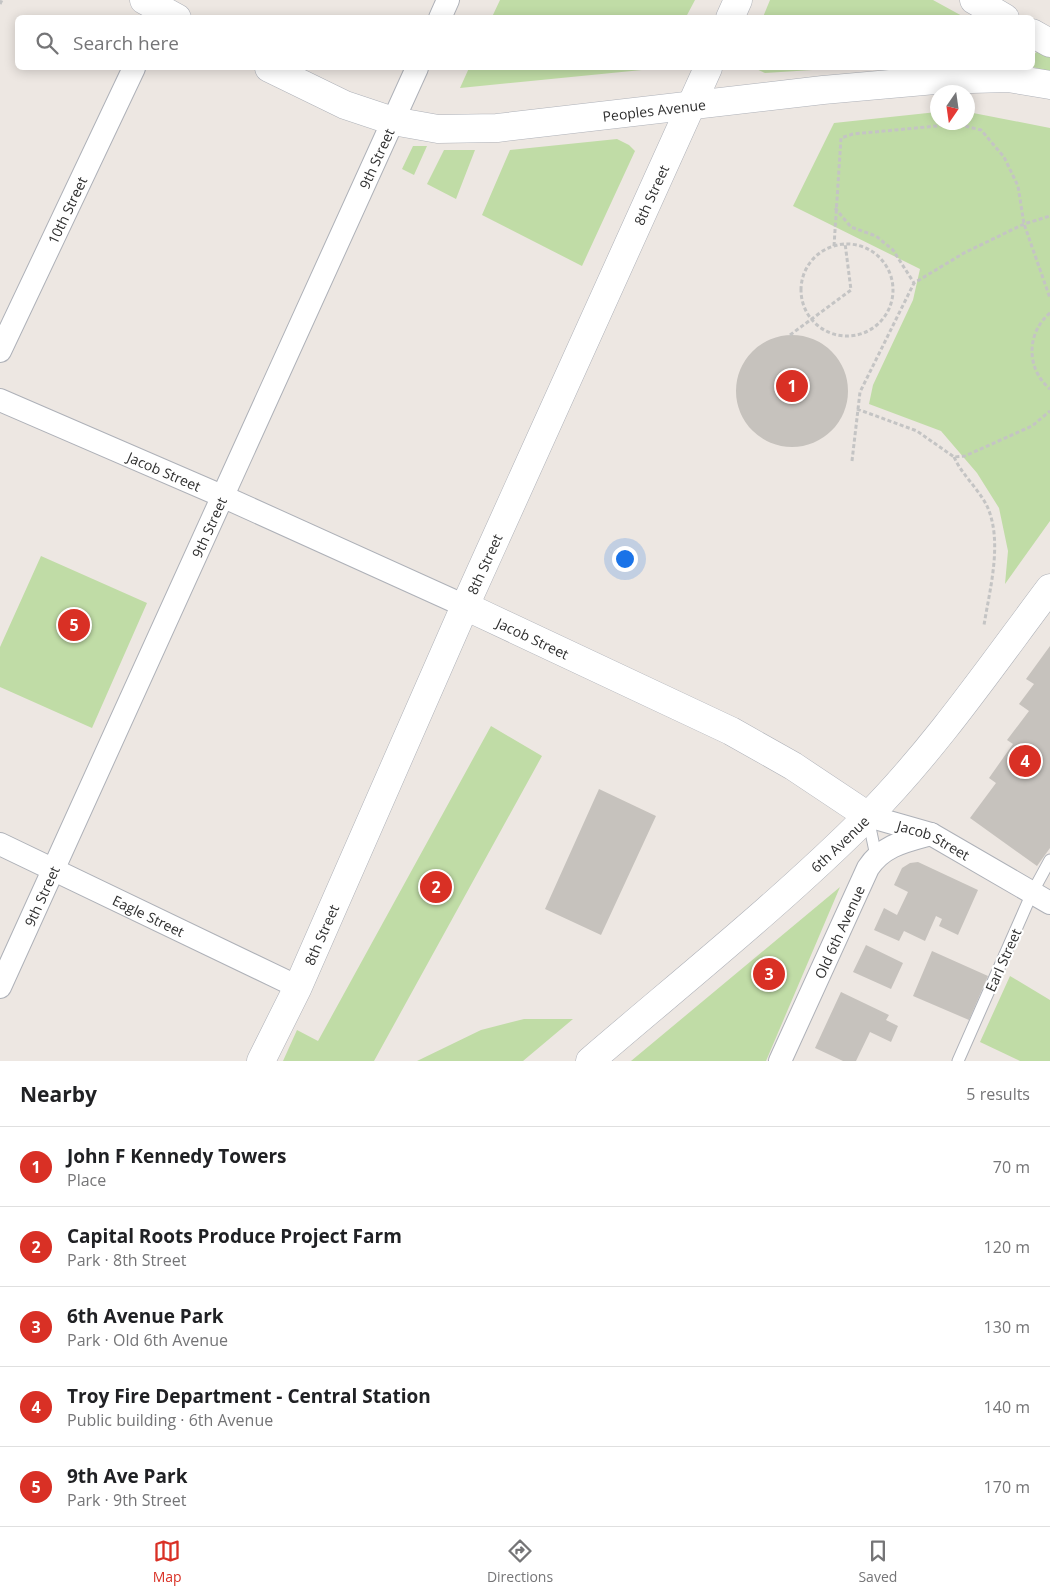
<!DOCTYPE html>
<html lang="en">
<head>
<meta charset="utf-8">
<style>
	body { margin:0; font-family:"Open Sans",sans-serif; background:#f6f6f6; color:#202124 }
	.compass { position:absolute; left:930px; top:85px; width:45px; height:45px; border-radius:50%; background:#fff; box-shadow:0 2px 12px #0003; rotate:193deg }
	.you { position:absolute; left:624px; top:558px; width:18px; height:18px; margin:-12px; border:4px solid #fff; border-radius:50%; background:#1a73e8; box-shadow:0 0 0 8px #1a73e833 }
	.badge { display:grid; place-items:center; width:32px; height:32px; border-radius:50%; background:#d93025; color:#fff; font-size:16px; font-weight:700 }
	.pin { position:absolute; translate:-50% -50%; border:2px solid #fff; box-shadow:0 1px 5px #0006 }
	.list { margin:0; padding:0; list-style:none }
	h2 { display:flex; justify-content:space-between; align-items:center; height:65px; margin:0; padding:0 20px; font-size:21px }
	h2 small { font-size:16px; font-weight:400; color:#757577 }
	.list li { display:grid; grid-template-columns:32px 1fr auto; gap:15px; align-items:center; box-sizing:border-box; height:80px; padding:0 20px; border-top:1px solid #e0e0e0 }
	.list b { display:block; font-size:19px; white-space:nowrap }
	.list p { margin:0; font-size:16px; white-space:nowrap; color:#757577 }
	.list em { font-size:16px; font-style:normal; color:#757577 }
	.icon { flex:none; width:28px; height:28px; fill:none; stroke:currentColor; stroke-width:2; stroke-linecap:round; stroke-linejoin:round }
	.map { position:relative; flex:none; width:1050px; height:1061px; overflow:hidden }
	.search { position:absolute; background:#fff; box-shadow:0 2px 12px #0003; left:15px; right:15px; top:15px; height:55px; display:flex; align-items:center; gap:12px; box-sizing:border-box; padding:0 18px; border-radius:8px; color:#757577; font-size:19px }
	.sheet { height:465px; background:#fff }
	nav { display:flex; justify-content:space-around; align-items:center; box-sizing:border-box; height:70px; border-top:1px solid #e0e0e0; background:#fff; font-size:14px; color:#757577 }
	nav a { display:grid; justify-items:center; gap:2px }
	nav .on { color:#d93025 }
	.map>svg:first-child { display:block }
	.green { fill:#c0dca6 }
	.building { fill:#c6c2bd }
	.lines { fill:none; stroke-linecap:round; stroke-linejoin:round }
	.service-casing { stroke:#aeb1b8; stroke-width:13 }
	.minor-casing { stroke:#aeb1b8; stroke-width:24 }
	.tertiary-casing { stroke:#aeb1b8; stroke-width:29 }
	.secondary-casing { stroke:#aeb1b8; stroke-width:29 }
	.path { stroke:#c4c4c4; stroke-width:3; stroke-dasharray:4 2.5; stroke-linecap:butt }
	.service { stroke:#fff; stroke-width:11 }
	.minor { stroke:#fff; stroke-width:22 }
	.tertiary { stroke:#fff; stroke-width:28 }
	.secondary { stroke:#fff; stroke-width:28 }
	.labels { text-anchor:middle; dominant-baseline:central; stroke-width:4.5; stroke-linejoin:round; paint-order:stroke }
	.street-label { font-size:14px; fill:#2e2e2e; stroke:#fff }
</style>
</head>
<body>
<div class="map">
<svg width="1050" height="1061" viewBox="0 0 1050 1061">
	<rect width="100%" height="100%" fill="#ede7e2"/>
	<path class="green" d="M500,0h195l-9,17h-194z
		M770,0h163l31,17h-201z
		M1042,50l8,4v18l-17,-5c0,-9 -1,-15 9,-17z
		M469,68h193l-202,20z
		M754,68h90l-79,5z
		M937,112l1,10h30v-10l82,16v393l-45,63 3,-33 -9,-43 -22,-35 -36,-42 -72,-27 4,-19 40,-85 7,-31 -127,-63 41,-83z
		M617,139l12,6 6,6 -53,115 -100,-51 28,-65z
		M413,146h14l-13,29 -12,-6z
		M444,150h31l-19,49 -29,-15z
		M41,556l106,47 -55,125 -92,-41v-40z
		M491,726l51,30 -168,305h-91l14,-31 21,11z
		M840,887l-74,174h-135z
		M1010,976l40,24v61h-30l-40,-19z
		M524,1019h49l-50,42h-106l64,-31z"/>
	<path class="building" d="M736 391a56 56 0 1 1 112 0a56 56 0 1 1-112 0Z
		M1050,646v202l-13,18 -67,-48 26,-35 -7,-5 24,-34 -6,-4 22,-29 -10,-7 15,-20 -8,-5z
		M599,789l57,27 -55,119 -56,-26z
		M918,862l60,28 -20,45 -19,-9 3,-7 -6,-3 -11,25 -21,-10 -5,10 -25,-11 10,-22 13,7 11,-23 -14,-7 8,-17 8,-5z
		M866,945l37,18 -12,26 -38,-17z
		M932,951l56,25 -19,44 -56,-24z
		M841,992l48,23 -3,5 12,6 -7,16 -21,-10 -14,29h-13l-28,-13z"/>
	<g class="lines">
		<defs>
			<path id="service" d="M868,818l8,38
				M958,1061l74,-168 18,-33"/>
			<g id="minor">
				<path d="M440,18l8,-18"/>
				<path id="s1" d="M0,351l134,-283"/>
				<path id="s2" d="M0,400l222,96 243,110"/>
				<path id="s3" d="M868,816l63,18 119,69"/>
				<path id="s4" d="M0,844l298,143"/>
				<path id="s5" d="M0,987l417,-919"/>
				<path id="s6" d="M780,1061l88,-193c15,-23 38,-27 63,-34"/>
			</g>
			<g id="tertiary">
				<path d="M144,0l33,18"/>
				<path d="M974,0l31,18"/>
				<path d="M730,18l8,-18"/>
				<path d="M1032,33l18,10"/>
				<path id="s7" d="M269,68l76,37 48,16 45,8 59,-1 326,-38 112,-10 73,-2 42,7"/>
				<path id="s8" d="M465,606l266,125 62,35 75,50"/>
				<path id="s9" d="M261,1061l37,-74 167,-381 243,-538"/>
			</g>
			<g id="secondary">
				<path id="s10" d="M590,1061c93,-80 191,-158 278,-245 68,-69 124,-151 182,-228"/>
			</g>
		</defs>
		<use href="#service" class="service-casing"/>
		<use href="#minor" class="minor-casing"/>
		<use href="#tertiary" class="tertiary-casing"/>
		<use href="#secondary" class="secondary-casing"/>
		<path class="path" d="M0,4l2,-4
			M835,208l16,19 25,9 17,14 21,33
			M801 290a46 46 0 1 1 92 0a46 46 0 1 1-92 0Z
			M834,246l7,-108 12,-4 104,-10 24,6 23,27 14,29 6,38 26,74
			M1050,313c-24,20 -24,56 0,76
			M790,335l61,-45 -6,-47
			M857,409l60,22 37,26 11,-1 67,-30 18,-15
			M954,457c8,18 24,31 33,49 16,35 3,82 -3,119
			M852,461l8,-69 54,-109 50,-30 60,-29 26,-8"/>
		<use href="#service" class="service"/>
		<use href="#minor" class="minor"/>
		<use href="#tertiary" class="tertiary"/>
		<use href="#secondary" class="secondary"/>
	</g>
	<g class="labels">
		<g class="street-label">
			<text stroke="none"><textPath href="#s7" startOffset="398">Peoples Avenue</textPath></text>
			<text stroke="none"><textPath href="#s5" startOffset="910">9th Street</textPath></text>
			<text stroke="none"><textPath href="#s9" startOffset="950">8th Street</textPath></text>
			<text stroke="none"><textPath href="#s1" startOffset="156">10th Street</textPath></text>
			<text stroke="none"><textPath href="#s2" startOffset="179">Jacob Street</textPath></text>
			<text stroke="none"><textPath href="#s5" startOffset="505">9th Street</textPath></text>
			<text stroke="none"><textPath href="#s9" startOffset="545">8th Street</textPath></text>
			<text stroke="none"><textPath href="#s8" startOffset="75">Jacob Street</textPath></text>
			<text stroke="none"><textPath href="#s3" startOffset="70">Jacob Street</textPath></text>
			<text stroke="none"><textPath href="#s10" startOffset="331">6th Avenue</textPath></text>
			<text stroke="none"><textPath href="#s5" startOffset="100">9th Street</textPath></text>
			<text stroke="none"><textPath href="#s4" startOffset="165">Eagle Street</textPath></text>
			<text stroke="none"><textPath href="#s6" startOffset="142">Old 6th Avenue</textPath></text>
			<text stroke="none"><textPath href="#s9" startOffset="140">8th Street</textPath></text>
			<text transform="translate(1003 960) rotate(-66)">Earl Street</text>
		</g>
	</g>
</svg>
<svg class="compass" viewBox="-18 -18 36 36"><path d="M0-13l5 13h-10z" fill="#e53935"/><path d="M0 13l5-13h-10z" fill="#757577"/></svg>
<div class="you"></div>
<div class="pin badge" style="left:792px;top:386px">1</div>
<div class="pin badge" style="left:436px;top:887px">2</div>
<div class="pin badge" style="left:769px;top:974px">3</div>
<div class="pin badge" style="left:1025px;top:761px">4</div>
<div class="pin badge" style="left:74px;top:625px">5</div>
<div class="search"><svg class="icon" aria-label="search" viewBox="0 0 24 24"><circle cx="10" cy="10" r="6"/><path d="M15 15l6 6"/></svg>Search here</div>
</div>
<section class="sheet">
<h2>Nearby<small>5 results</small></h2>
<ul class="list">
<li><span class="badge">1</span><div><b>John F Kennedy Towers</b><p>Place</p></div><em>70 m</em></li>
<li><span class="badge">2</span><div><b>Capital Roots Produce Project Farm</b><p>Park · 8th Street</p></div><em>120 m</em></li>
<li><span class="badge">3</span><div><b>6th Avenue Park</b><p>Park · Old 6th Avenue</p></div><em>130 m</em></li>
<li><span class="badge">4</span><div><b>Troy Fire Department - Central Station</b><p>Public building · 6th Avenue</p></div><em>140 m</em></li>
<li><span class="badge">5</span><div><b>9th Ave Park</b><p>Park · 9th Street</p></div><em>170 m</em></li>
</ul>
</section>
<nav>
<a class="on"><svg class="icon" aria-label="map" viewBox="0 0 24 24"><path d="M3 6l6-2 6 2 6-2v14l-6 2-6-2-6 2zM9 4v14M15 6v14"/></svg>Map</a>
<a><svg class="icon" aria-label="directions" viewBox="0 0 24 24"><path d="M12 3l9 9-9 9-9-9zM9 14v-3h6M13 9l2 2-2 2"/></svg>Directions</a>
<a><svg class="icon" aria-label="saved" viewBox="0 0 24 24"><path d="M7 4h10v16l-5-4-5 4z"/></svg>Saved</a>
</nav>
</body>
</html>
